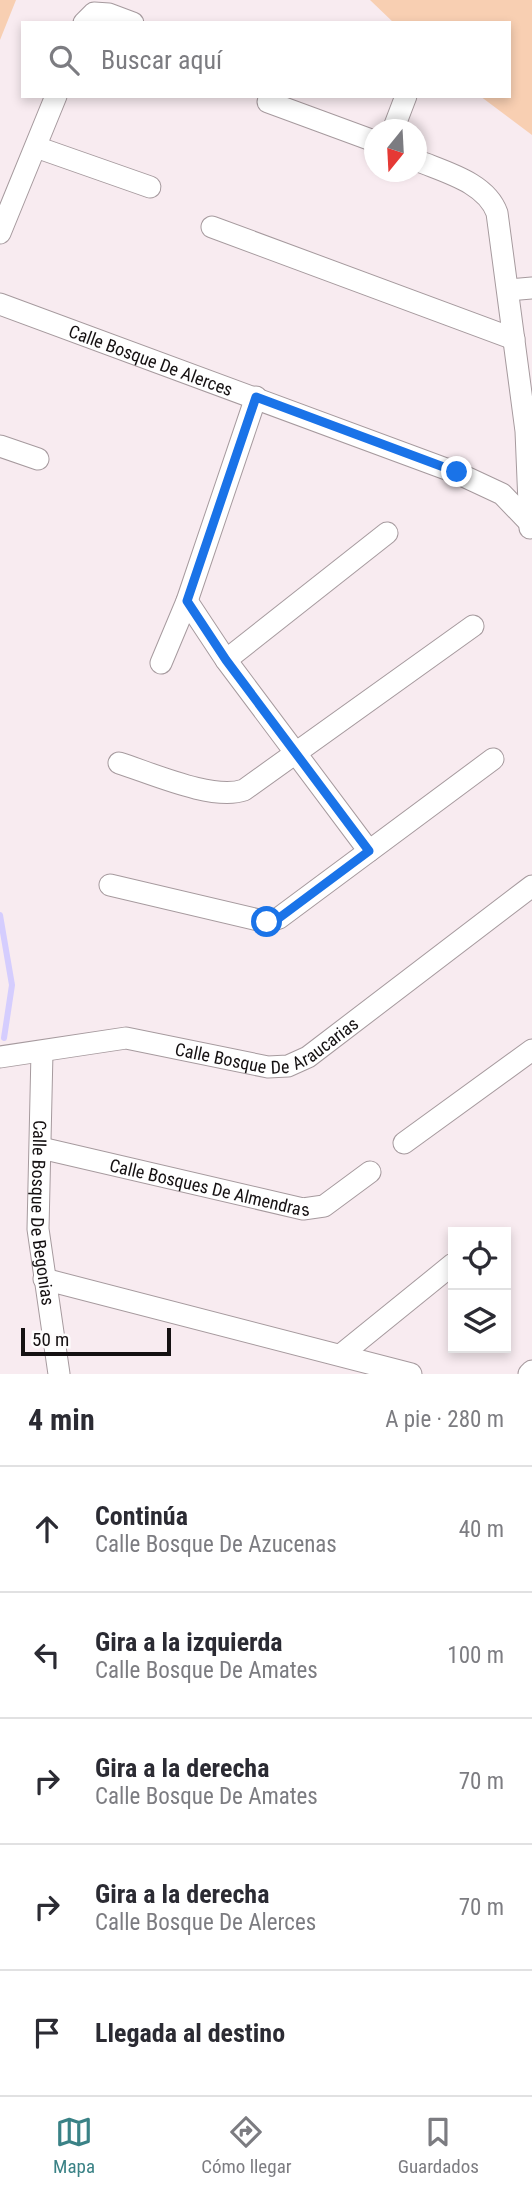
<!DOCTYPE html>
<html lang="es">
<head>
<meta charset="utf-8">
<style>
	body { margin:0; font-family:"Roboto Condensed",sans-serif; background:#f2f2f3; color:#2b2b33 }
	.controls { position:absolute; right:21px; bottom:21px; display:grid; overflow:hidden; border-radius:0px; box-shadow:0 4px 10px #0003 }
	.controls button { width:63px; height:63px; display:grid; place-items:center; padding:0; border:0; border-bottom:2px solid #e1e1e2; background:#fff; color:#2b2b33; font:35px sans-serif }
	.compass { position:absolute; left:364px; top:119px; width:63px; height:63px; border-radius:50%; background:#fff; box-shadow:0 4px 10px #0003; rotate:198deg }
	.scale { position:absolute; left:21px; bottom:18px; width:150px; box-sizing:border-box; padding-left:7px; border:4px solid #151112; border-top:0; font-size:19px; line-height:24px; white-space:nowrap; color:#151112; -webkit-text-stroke:5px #fefcfc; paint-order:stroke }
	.stop { position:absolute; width:21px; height:21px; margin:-16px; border:5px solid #1a73e8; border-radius:50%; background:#fff }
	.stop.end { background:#1a73e8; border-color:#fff; box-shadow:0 2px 7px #0008 }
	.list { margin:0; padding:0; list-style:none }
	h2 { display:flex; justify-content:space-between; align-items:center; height:91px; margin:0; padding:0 28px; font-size:30px }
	h2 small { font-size:23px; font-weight:400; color:#7c7c81 }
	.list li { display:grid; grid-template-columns:46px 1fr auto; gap:21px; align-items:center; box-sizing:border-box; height:126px; padding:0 28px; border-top:2px solid #e1e1e2 }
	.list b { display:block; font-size:26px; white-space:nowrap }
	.list p { margin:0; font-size:23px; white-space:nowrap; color:#7c7c81 }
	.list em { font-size:23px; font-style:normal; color:#7c7c81 }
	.icon { flex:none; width:38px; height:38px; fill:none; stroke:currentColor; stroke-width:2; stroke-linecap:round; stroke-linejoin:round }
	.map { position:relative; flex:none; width:532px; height:1374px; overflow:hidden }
	.search { position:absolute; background:#fff; box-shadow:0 4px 10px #0003; left:21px; right:21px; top:21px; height:77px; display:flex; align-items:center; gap:18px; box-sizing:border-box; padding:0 24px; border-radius:0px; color:#7c7c81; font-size:26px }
	.sheet { height:721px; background:#fff }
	nav { display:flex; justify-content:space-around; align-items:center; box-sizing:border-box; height:98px; border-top:2px solid #e1e1e2; background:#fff; font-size:19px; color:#7c7c81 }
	nav a { display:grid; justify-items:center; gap:4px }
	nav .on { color:#3a8286 }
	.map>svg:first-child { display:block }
	.green { fill:#f8cfb2 }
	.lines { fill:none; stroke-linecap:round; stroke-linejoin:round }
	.stream { stroke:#d5cdfe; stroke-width:6 }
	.minor-casing { stroke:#a69a9e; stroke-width:23 }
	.minor { stroke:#fff; stroke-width:21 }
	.route { stroke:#1a73e8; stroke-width:9 }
	.labels { text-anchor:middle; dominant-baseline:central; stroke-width:6; stroke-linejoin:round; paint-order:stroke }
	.street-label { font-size:18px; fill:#151112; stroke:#fefcfc }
</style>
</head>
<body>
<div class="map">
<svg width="532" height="1374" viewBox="0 0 532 1374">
	<rect width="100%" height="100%" fill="#f8ebf0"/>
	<path class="green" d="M0,0h16l-16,40z
		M370,0h162v135l-52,-39h29v-73h-115z"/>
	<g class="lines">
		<path class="stream" d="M0,915l12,70 -8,53"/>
		<defs>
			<g id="minor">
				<path d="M84,23l10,-10 15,1 24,9"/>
				<path d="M268,102l106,39"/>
				<path d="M393,130l13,-34"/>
				<path d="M36,147l114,40"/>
				<path d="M416,160c28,12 70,22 81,53l29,218 4,97"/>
				<path d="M212,227l302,112"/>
				<path d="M0,233l56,-137"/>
				<path d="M508,290l24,-2"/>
				<path id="s1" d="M0,304l457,169 45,21 26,27"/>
				<path d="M0,446l38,13"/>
				<path d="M187,601l39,59 143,191"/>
				<path d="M226,660l161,-127"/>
				<path d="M161,663l26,-62 69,-204"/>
				<path d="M119,763c32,10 94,38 125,27l229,-164"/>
				<path d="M110,885l157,37 12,-4 214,-159"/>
				<path id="s2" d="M42,1052l-4,177 21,145"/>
				<path id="s3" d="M0,1057l126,-19 142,29 20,-1 20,-9 224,-171"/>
				<path d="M404,1143l128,-93"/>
				<path id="s4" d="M41,1148l262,61 21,-3 46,-34"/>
				<path d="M44,1279l367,95"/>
				<path d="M342,1354l111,-90"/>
				<path d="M529,1374l3,-3"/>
			</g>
		</defs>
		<use href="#minor" class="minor-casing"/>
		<use href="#minor" class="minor"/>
	</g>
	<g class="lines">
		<path class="route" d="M267,922l12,-4 90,-67 -143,-191 -39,-59 69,-204 201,75"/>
	</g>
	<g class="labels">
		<g class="street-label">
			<text stroke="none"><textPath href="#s1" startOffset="161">Calle Bosque De Alerces</textPath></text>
			<text stroke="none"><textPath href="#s3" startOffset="276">Calle Bosque De Araucarias</textPath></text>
			<text stroke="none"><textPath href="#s4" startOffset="173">Calle Bosques De Almendras</textPath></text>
			<text stroke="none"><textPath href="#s2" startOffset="161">Calle Bosque De Begonias</textPath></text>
		</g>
	</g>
</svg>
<div class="controls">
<button><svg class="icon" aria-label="locate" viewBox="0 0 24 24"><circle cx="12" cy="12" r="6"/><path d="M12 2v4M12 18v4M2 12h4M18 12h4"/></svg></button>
<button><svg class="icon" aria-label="layers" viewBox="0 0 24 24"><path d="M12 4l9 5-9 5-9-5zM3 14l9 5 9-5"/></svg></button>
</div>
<svg class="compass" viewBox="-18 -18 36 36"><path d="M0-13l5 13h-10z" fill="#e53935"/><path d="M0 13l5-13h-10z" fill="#7c7c81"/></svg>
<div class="scale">50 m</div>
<div class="stop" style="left:267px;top:922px"></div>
<div class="stop end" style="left:457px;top:472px"></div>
<div class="search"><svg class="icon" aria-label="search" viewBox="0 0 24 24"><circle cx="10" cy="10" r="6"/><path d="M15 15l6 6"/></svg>Buscar aquí</div>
</div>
<section class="sheet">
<h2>4 min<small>A pie · 280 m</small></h2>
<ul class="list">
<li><svg class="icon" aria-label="ahead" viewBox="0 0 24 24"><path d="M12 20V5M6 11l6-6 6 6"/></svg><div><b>Continúa</b><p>Calle Bosque De Azucenas</p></div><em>40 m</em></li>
<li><svg class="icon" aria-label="left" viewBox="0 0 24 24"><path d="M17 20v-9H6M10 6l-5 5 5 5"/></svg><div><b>Gira a la izquierda</b><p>Calle Bosque De Amates</p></div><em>100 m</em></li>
<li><svg class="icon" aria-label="right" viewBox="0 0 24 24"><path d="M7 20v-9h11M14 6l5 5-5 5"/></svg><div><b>Gira a la derecha</b><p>Calle Bosque De Amates</p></div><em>70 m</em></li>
<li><svg class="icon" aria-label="right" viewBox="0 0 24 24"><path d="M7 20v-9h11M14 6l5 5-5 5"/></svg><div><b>Gira a la derecha</b><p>Calle Bosque De Alerces</p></div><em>70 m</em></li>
<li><svg class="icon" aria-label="arrive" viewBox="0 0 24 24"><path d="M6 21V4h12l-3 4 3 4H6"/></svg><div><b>Llegada al destino</b></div></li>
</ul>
</section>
<nav>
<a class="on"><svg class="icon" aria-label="map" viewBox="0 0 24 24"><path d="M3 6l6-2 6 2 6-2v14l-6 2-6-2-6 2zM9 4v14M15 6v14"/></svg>Mapa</a>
<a><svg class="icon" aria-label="directions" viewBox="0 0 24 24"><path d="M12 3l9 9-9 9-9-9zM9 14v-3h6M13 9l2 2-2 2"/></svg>Cómo llegar</a>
<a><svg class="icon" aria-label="saved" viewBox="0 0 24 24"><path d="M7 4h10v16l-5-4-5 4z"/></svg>Guardados</a>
</nav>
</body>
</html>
